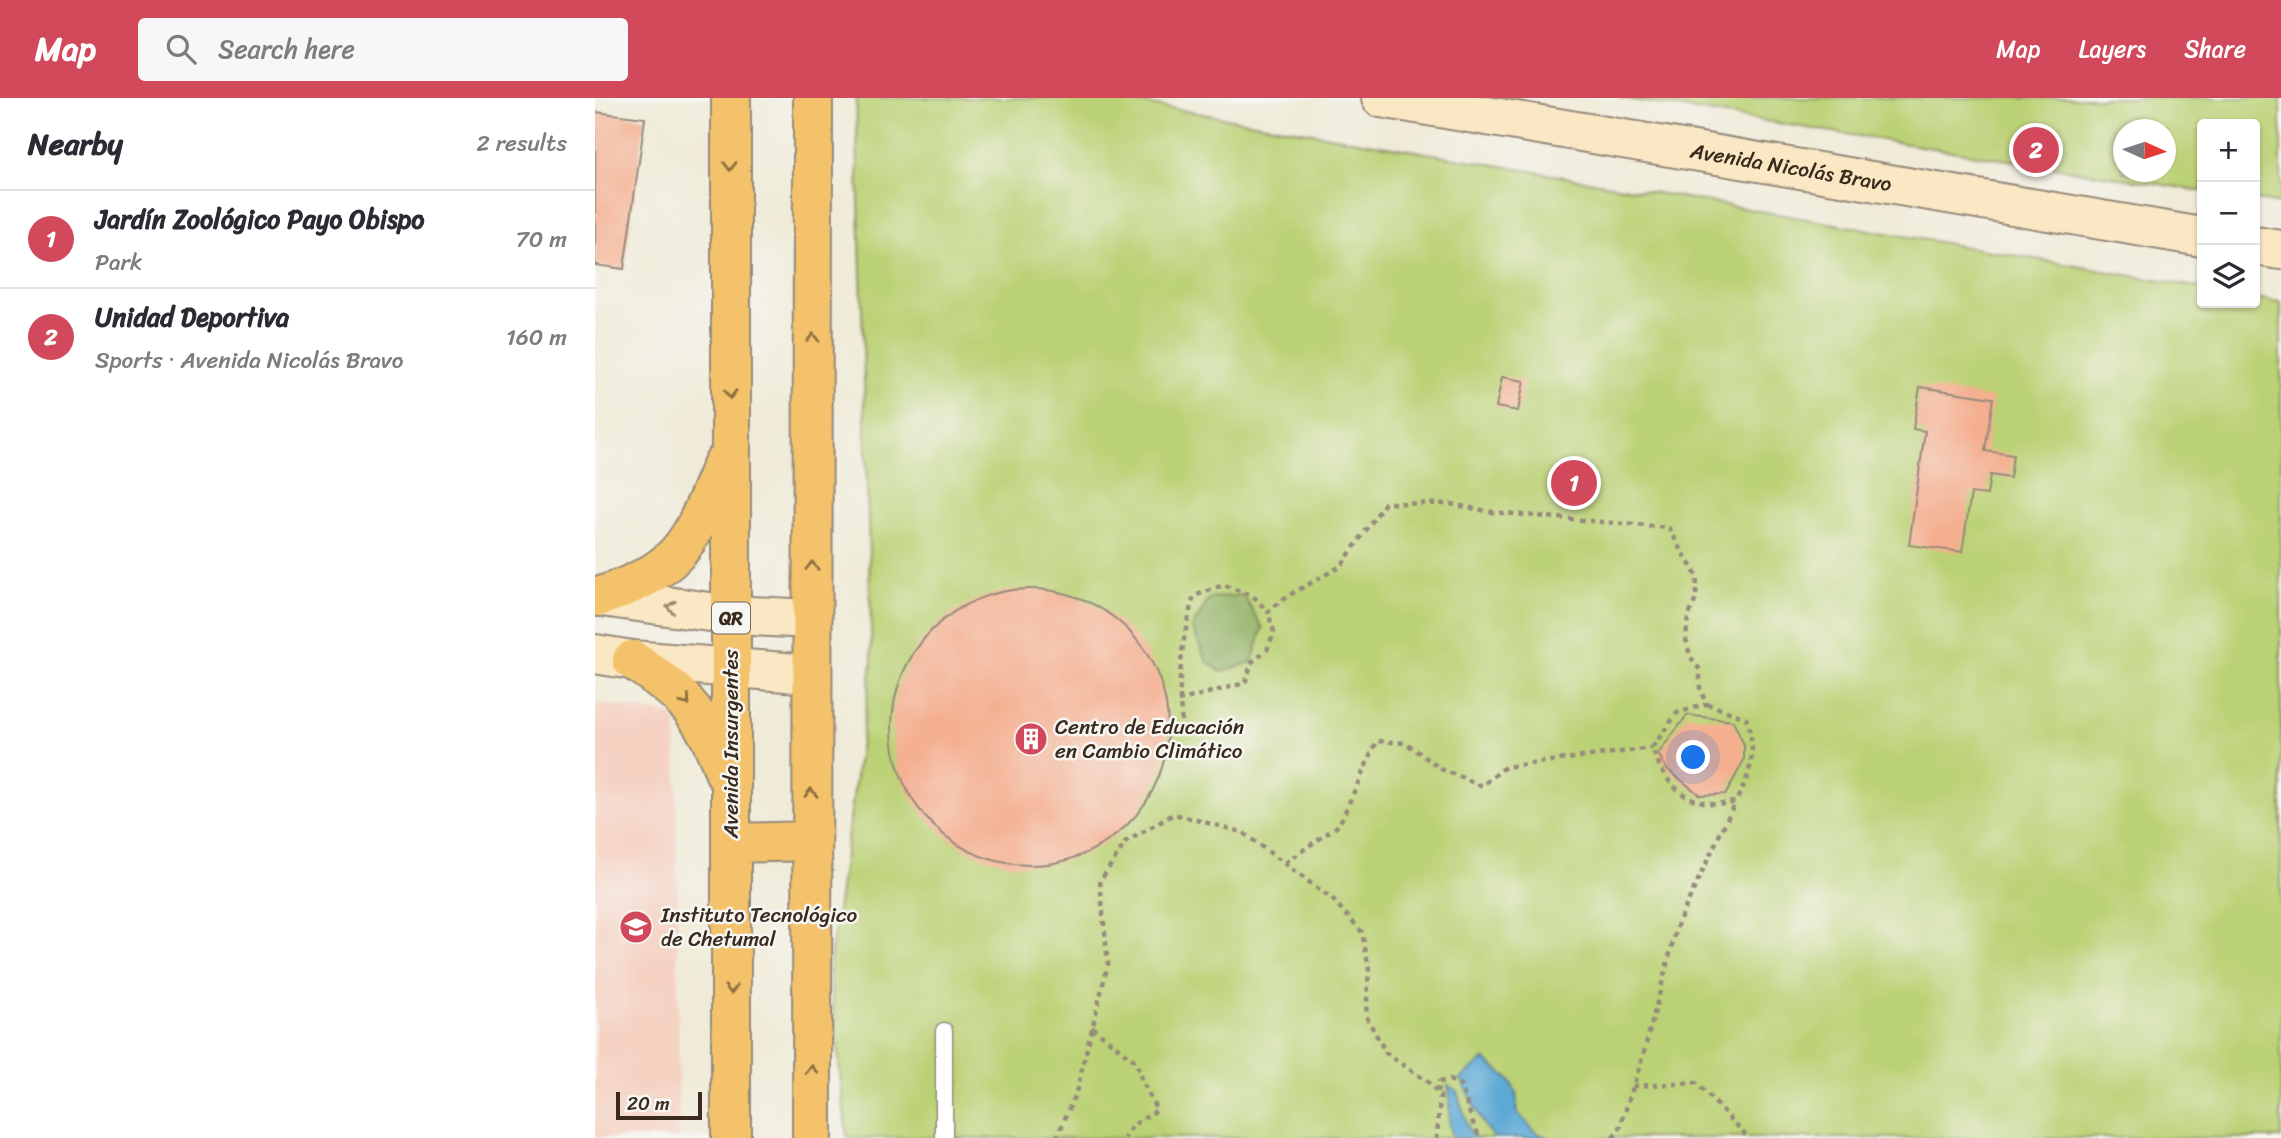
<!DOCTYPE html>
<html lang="en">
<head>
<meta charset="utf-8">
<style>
	body { margin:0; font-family:Sriracha,sans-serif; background:#f7f7f7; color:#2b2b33 }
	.controls { position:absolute; right:21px; top:21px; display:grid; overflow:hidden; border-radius:7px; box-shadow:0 2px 5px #0004 }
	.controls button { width:63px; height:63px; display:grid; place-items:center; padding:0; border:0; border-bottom:2px solid #e1e1e2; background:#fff; color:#2b2b33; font:35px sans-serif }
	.compass { position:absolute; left:1518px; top:21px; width:63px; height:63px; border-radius:50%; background:#fff; box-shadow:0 2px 5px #0004; rotate:93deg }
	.scale { position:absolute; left:21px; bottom:18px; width:86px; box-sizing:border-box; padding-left:7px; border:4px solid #3b2a1e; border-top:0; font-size:19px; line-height:24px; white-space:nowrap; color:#3b2a1e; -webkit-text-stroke:5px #f6f6f2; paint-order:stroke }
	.you { position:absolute; left:1099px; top:660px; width:24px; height:24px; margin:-18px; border:5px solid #fff; border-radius:50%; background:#1a73e8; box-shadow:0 0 0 10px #1a73e833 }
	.badge { display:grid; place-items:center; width:46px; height:46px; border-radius:50%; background:#d1495b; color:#fff; font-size:23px; font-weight:700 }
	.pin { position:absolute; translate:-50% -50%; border:4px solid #fff; box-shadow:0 2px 7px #0006 }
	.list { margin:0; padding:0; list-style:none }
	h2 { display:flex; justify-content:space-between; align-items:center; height:91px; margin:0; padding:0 28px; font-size:30px }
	h2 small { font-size:23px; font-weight:400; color:#7c7c81 }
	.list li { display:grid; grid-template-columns:46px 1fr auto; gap:21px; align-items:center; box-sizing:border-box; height:98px; padding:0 28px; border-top:2px solid #e1e1e2 }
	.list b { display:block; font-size:26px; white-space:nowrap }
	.list p { margin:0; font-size:23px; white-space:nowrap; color:#7c7c81 }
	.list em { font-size:23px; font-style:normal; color:#7c7c81 }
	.icon { flex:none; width:38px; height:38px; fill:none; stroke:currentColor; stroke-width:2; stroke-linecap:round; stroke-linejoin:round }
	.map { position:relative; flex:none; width:1686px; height:1040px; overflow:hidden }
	header { display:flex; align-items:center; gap:42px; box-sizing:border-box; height:98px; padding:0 35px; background:#d1495b; color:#fff }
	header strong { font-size:33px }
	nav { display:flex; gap:38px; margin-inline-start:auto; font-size:24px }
	.search { width:490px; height:63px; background:#f7f7f7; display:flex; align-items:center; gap:18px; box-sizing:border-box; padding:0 24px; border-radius:7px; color:#7c7c81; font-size:26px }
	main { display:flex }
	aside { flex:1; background:#fff }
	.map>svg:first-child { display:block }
	.built { fill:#f5d2c2 }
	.green { fill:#bbd175; stroke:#7b7e4a; stroke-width:2; fill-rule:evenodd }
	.forest { fill:#94b366; stroke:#686e42; stroke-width:2 }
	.water { fill:#5ba9d5; stroke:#4b6a7a; stroke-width:2 }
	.building { fill:#f4af8f }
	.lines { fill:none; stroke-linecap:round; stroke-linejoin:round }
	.service-casing { stroke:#968a7b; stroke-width:19 }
	.secondary-casing { stroke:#968a7b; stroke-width:42 }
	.primary-casing { stroke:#968a7b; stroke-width:42 }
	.path { stroke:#968a7b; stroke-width:4.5; stroke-dasharray:5 5; stroke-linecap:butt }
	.service { stroke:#fff; stroke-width:16 }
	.secondary { stroke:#fae7c3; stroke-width:38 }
	.primary { stroke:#f3c26a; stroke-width:38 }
	.oneway { stroke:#8e6e40 }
	.oneway2 { stroke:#9a8870 }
	.labels { text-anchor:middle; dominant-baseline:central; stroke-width:5; stroke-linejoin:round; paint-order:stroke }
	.shield { fill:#f6f6f2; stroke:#73675e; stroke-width:2 }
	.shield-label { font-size:19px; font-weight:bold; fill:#3b2a1e }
	.street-label { font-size:21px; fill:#3b2a1e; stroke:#f6f6f2 }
	.poi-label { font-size:21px; fill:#3b2a1e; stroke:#f6f6f2; text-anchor:start }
</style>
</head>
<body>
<header>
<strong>Map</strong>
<div class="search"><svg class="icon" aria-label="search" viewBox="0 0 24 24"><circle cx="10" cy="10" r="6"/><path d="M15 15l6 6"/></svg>Search here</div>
<nav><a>Map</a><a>Layers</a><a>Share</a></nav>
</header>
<main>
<aside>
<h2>Nearby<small>2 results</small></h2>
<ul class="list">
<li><span class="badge">1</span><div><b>Jardín Zoológico Payo Obispo</b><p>Park</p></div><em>70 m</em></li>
<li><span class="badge">2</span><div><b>Unidad Deportiva</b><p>Sports · Avenida Nicolás Bravo</p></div><em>160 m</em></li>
</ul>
</aside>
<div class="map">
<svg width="1686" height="1040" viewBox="0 0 1686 1040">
	<rect width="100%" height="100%" fill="#f6f6f2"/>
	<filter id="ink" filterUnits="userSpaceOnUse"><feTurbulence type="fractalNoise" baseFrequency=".0143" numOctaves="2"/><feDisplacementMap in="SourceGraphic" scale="14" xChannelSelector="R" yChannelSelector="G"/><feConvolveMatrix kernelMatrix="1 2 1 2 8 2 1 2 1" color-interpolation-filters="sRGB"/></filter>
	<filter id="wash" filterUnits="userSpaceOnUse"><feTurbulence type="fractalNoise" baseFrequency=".00686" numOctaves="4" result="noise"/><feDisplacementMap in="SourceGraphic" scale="28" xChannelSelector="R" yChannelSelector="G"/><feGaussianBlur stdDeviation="1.57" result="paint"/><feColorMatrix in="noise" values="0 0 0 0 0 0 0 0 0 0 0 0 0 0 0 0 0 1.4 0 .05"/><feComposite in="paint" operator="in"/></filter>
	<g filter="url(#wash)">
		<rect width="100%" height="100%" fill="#f0ebd8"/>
		<path class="built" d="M0,604l81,14 3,422h-84z"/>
		<path class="green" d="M261,0h255l1091,190v15h53v-5l26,4v836h-1434l-18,-171 43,-304z
			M1025,0h661v106l-26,-4v-76h-53v67zM1528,32h42v42h-42z"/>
		<path class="forest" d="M648,497l20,33 -11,34 -31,10 -14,-11 -15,-34 18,-29z"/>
		<path class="water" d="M889,961c20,16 37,25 32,52l20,22 13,5h-55l-10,-12 -23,-47z
			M853,987l9,6 11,38 8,9h-24c-6,-17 0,-35 -4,-53z"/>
		<g id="blocks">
			<path class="building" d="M0,14l50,6 -21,151 -29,-4z
				M907,279l22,4 -6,30 -22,-4z
				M1325,289l73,11 -8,53 28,4 -3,23 -20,-3 -3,20 -16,-2 -9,59 -53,-7 16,-114 -12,-2z
				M297 629a138 138 0 1 1 276 0a138 138 0 1 1-276 0Z
				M1092,617l46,6 11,24v15l-18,34 -26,1 -33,-26 -9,-15z"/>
		</g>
	</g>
	<g filter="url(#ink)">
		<use href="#blocks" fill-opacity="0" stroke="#968a7b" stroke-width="2"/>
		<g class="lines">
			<defs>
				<path id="service" d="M349,933v107"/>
				<g id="secondary">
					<path id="s1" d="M786,0l821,139"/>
					<path d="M1660,148l26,4"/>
					<path d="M0,498l136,19 81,4"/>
					<path d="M0,556l37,6 179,14"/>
				</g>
				<path id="primary" d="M136,0v1040
					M3,499c88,-30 91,-54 125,-134
					M37,562c52,34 72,54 93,114
					M136,745l80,-2
					M217,1040l1,-1040"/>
			</defs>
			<use href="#service" class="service-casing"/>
			<use href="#secondary" class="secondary-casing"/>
			<use href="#primary" class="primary-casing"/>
			<path class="path" d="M583,603l67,-18 7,-21 15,-12 7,-18 -6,-20
				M1112,606l39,14c11,32 6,56 -11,84 -46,7 -68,-13 -83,-54l25,-35z
				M588,633c-7,-45 -2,-92 11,-135l30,-11 29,11 15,16 18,-15 55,-31 44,-63 66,1 41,8 177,16 28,49 -1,22 -8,18 -2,22 4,17 10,14v20l7,14
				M690,765l54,-38 38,-84 29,2 35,26 41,17 23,-19 147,-19
				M497,929l44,35 6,20 15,28 -25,16 -7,12
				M1038,988l63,-3 53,55
				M842,994l2,-10 10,-2 10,4c10,18 10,37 22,54
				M462,1040l20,-49 31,-125 -8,-83 26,-39 48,-28 68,18 91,68 29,32 7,37 -3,47 20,37 42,29 12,14 -3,42
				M1018,1040l7,-10 24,-76 34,-129 57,-121"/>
			<use href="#service" class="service"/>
			<use href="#secondary" class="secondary"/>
			<use href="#primary" class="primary"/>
		</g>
		<defs><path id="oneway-chevron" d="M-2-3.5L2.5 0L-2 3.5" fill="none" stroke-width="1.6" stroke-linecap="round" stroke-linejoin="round" transform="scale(1.75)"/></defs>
		<g class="oneway">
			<use href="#oneway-chevron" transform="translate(135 68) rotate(90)"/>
			<use href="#oneway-chevron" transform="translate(218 240) rotate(-90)"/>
			<use href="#oneway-chevron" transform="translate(135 296) rotate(90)"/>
			<use href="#oneway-chevron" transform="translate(217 468) rotate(-90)"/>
			<use href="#oneway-chevron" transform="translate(91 603) rotate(49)"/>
			<use href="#oneway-chevron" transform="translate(216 695) rotate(-90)"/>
			<use href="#oneway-chevron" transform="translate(136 891) rotate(90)"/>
			<use href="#oneway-chevron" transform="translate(217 972) rotate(-90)"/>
		</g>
		<use class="oneway2" href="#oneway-chevron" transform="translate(76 509) rotate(-172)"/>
	</g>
	<defs>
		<symbol id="building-disc" viewBox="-11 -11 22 22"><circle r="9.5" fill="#d1495b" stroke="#f6f6f2"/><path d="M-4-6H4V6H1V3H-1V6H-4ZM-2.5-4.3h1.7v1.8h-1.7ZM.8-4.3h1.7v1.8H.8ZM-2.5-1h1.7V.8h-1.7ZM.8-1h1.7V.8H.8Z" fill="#fff"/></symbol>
		<symbol id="university-disc" viewBox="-11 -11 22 22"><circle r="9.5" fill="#d1495b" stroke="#f6f6f2"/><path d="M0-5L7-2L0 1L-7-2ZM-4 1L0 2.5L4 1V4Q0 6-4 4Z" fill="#fff"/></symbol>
	</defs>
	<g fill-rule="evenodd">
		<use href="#building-disc" x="417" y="622" width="38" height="38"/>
		<use href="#university-disc" x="22" y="810" width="38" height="38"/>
	</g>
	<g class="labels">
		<rect class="shield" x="117" y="504.5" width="38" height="31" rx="5"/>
		<g class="shield-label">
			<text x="136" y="520">QR</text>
		</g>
		<g class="street-label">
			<text stroke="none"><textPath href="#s1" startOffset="416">Avenida Nicolás Bravo</textPath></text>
			<text transform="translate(136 646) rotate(-90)">Avenida Insurgentes</text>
		</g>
		<g class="poi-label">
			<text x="460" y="629">Centro de Educación<tspan x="460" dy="24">en Cambio Climático</tspan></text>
			<text x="66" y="817">Instituto Tecnológico<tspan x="66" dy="24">de Chetumal</tspan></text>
		</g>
	</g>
</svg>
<div class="controls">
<button>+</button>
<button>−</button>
<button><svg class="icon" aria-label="layers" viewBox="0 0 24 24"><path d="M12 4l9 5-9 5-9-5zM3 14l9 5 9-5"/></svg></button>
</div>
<svg class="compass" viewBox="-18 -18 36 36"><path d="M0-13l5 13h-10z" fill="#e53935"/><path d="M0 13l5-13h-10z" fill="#7c7c81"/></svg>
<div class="scale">20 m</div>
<div class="you"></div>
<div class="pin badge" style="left:979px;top:385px">1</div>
<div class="pin badge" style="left:1441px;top:52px">2</div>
</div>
</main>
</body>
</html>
